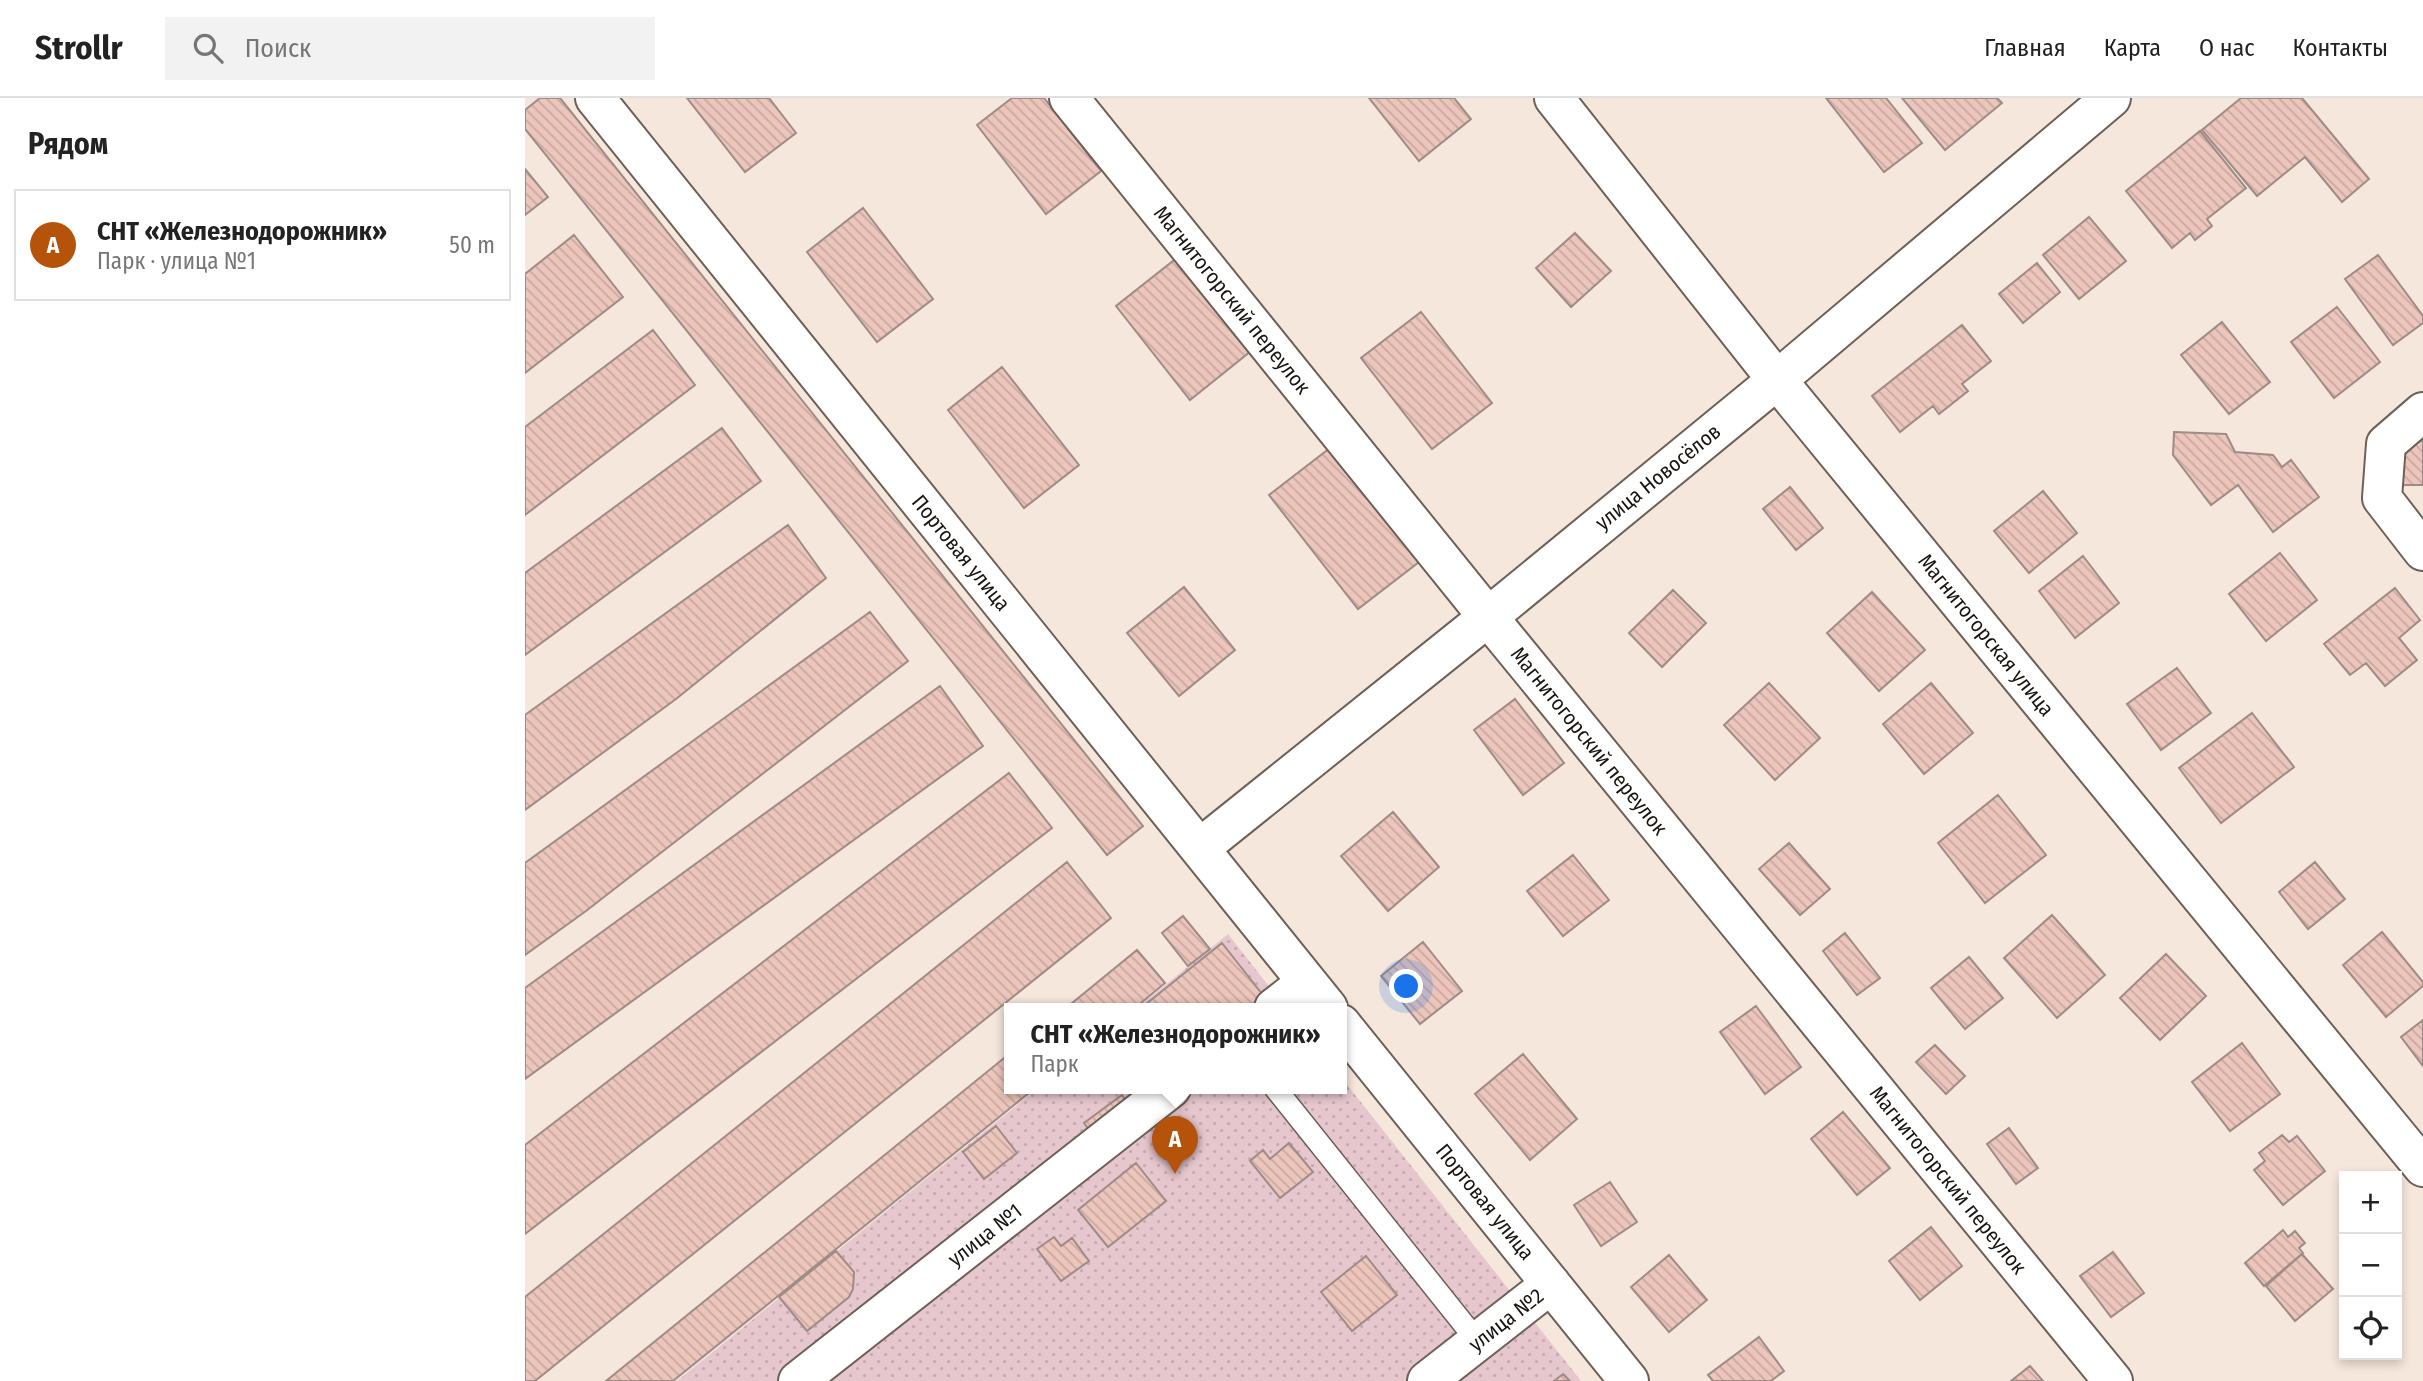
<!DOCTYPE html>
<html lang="ru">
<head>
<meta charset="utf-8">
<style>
	body { margin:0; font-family:"Fira Sans Condensed",sans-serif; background:#f2f2f2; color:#222 }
	.controls { position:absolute; right:21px; bottom:21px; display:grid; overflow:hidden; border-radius:0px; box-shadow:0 4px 10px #0003 }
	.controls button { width:63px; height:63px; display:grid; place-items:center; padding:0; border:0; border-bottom:2px solid #e0e0e0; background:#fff; color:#222; font:35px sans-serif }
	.you { position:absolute; left:882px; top:889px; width:24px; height:24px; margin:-18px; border:5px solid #fff; border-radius:50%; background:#1a73e8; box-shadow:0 0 0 10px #1a73e833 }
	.badge { display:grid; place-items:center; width:46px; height:46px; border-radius:50%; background:#b45309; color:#fff; font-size:23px; font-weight:700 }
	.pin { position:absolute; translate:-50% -58px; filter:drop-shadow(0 2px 4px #0008) }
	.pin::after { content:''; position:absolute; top:37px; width:24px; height:21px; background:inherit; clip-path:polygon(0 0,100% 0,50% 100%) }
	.popup { position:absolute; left:479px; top:905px; width:343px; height:91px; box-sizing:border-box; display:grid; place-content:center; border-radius:0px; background:#fff; filter:drop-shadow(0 2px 5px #0005); font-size:23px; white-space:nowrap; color:#767676 }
	.popup b { font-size:26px; color:#222 }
	.popup::after { content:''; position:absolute; left:50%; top:100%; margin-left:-14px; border:14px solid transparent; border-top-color:#fff }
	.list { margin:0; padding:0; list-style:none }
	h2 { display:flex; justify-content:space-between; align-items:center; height:91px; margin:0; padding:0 28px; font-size:30px }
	h2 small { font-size:23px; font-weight:400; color:#767676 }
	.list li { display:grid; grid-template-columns:46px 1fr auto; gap:21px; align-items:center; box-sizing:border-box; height:112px; margin:0 14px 14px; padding:0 14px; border:2px solid #e0e0e0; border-radius:0px }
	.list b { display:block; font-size:26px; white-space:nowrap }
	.list p { margin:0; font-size:23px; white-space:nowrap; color:#767676 }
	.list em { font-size:23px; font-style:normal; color:#767676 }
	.icon { flex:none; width:38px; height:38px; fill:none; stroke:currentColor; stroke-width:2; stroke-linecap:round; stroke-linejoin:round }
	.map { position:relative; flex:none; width:1898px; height:1283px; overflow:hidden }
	header { display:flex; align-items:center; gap:42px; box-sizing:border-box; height:98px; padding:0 35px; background:#fff; border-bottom:2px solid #e0e0e0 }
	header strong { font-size:33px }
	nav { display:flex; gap:38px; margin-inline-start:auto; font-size:24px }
	.search { width:490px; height:63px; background:#f2f2f2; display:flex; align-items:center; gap:18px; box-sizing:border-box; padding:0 24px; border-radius:0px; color:#767676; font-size:26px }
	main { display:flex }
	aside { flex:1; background:#fff }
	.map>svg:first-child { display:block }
	.garden { fill:url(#garden-dots) }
	.building { fill:url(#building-back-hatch); stroke:#9d8c87; stroke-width:2 }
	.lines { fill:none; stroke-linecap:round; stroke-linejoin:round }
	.service-casing { stroke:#6d6157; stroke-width:24 }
	.minor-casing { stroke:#6d6157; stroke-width:42 }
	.service { stroke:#fff; stroke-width:21 }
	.minor { stroke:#fff; stroke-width:38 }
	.labels { text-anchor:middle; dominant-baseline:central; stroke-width:6; stroke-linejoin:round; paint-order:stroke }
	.street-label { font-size:21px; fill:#191410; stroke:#fff }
</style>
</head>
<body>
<header>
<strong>Strollr</strong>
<div class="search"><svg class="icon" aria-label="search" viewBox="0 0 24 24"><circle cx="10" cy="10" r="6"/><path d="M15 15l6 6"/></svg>Поиск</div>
<nav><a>Главная</a><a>Карта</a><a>О нас</a><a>Контакты</a></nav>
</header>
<main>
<aside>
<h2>Рядом<small></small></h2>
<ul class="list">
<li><span class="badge">A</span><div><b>СНТ «Железнодорожник»</b><p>Парк · улица №1</p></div><em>50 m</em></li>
</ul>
</aside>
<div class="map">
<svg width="1898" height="1283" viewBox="0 0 1898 1283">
	<defs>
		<pattern id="garden-dots" width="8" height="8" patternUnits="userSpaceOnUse" patternTransform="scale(1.75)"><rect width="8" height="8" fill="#e7c7ce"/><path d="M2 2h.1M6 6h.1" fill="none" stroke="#c6aab0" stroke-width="1.8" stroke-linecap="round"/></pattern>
		<pattern id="building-back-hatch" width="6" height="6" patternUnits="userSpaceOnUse" patternTransform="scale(1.75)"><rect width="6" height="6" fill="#ecc5bb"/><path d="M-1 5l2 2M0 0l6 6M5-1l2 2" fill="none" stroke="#caa8a0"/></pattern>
	</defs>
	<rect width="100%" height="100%" fill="#f5e7db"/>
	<path class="garden" d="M703,836l58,74h-149z
		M816,979l240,304h-904l361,-293h303z"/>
	<path class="building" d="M15,0h20l583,728 -36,29 -582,-726v-19z
		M162,0h82l27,35 -51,39z
		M487,0h32l57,73 -55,43 -69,-89z
		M844,0h85l17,21 -52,42z
		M1301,0h60l36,45 -38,29z
		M1377,0h95l5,5 -57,47z
		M1716,0h61l67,81 -27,23 -37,-45 -48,39 -55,-66z
		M1675,33l46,57 -39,31 5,7 -17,14 -5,-7 -18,15 -46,-57z
		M0,71l23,28 -23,18z
		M338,110l70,91 -56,43 -70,-90z
		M1564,119l37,44 -47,38 -36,-44z
		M1050,135l36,38 -40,36 -35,-39z
		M49,137l49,62 -98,76v-99z
		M1853,157l45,61v7l-30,22 -48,-66z
		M653,159l73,94 -61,49 -74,-94z
		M1512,165l23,29 -37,31 -24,-29z
		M1812,209l43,55 -46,36 -43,-56z
		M896,214l71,91 -60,46 -71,-91z
		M1697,224l48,60 -41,32 -48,-59z
		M1437,227l29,36 -29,23 6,7 -29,23 -6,-8 -33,26 -28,-36z
		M128,232l42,55 -170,130v-88z
		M477,269l77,98 -55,43 -76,-98z
		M197,330l39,53 -236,174v-82z
		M1649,334l52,2 9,18 38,3 9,12 9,-7 28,37 -46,35 -35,-47 -27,20 -38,-50z
		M1873,343h25v44h-25z
		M805,350l89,114 -61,47 -89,-114z
		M1265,389l33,41 -27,22 -33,-41z
		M1518,393l34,42 -48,40 -35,-42z
		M263,427l38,53 -150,121 -151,111v-95z
		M1755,455l37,47 -51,41 -37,-47z
		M1558,458l36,47 -44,35 -36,-47z
		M659,489l51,63 -56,46 -52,-63z
		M1870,490l25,32 -21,18 18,22 -32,26 -19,-23 -16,12 -26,-31z
		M1148,492l33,33 -44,44 -33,-34z
		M1347,494l53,58 -46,41 -52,-58z
		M345,514l38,49 -322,250 -61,44v-92z
		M1652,570l34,45 -50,37 -34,-46z
		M1244,585l51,55 -45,42 -51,-55z
		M1406,585l42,50 -49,41 -41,-50z
		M415,588l43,60 -458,333v-91z
		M990,601l49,64 -41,32 -49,-65z
		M1727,615l42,54 -73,56 -42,-55z
		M484,675l43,55 -527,406v-89z
		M1473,697l48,60 -61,48 -47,-60z
		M868,714l46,55 -51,44 -47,-55z
		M1264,745l41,46 -30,26 -41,-46z
		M1048,757l36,45 -46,36 -36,-45z
		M542,764l44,56 -576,463h-10v-84z
		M1790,764l30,37 -37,30 -29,-37z
		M1527,817l53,60 -48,43 -53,-60z
		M658,818l27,33 -22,17 -26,-33z
		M1857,834l41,50v4l-37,31 -43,-52z
		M1320,835l35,45 -23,17 -34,-44z
		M898,844l39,49 -42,33 -39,-48z
		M697,845l48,61 -5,4h-124z
		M612,852l28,33 -30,25h-69z
		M1641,856l40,42 -46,44 -40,-42z
		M1444,859l34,41 -38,31 -34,-41z
		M1231,908l45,61 -36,27 -45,-62z
		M1898,922v46l-22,-29z
		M1717,945l38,51 -50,37 -38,-49z
		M1410,947l30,31 -19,18 -30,-32z
		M484,956v34h26l-362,293h-67z
		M998,956l54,65 -47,41 -55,-66z
		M597,997l11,16 -37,28 -12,-16z
		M1318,1014l47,56 -33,27 -46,-56z
		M471,1028l21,27 -33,26 -21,-27z
		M1484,1030l29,40 -22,16 -29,-40z
		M1757,1037l7,7 8,-6 28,35 -42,34 -29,-35 11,-9 -6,-8z
		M764,1045l24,29 -33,26 -30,-37 13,-11 7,9z
		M611,1065l30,38 -58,46 -30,-37z
		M1085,1084l27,40 -36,24 -27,-41z
		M1406,1129l31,39 -42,34 -31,-39z
		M1758,1132l5,7 7,-6 10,12 -6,5 4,5 -39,33 -19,-23z
		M529,1139l7,9 11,-8 17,23 -28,20 -24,-32z
		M311,1153l18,21 -1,17 -4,8 -42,34 -28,-34z
		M1588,1154l31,41 -33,24 -31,-41z
		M1777,1156l31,35 -38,32 -29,-35z
		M1144,1157l38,45 -38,32 -38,-45z
		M841,1158l31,39 -45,36 -31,-39z
		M1234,1239l25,34 -13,10h-58l-5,-6z
		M1505,1268l13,15h-32z
		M1038,1276l7,7h-16z"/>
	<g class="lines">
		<defs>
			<path id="service" d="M750,990l203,254"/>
			<path id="minor" d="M70,0l733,910
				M544,0l419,519 625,764
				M1029,0l223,282 646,787
				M1898,314l-37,32 -4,54 41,53
				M675,750l288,-231 289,-237 334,-282
				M749,910l33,-26
				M816,926l288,357
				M273,1283l373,-293
				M902,1283l124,-97"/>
		</defs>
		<use href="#service" class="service-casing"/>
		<use href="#minor" class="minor-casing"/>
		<use href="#service" class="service"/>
		<use href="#minor" class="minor"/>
	</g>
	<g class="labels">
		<g class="street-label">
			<text transform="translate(707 202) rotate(51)">Магнитогорский переулок</text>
			<text transform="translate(1133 379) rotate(-39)">улица Новосёлов</text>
			<text transform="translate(436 455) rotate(51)">Портовая улица</text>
			<text transform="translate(1461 537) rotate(51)">Магнитогорская улица</text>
			<text transform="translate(1064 643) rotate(51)">Магнитогорский переулок</text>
			<text transform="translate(1423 1082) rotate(51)">Магнитогорский переулок</text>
			<text transform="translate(960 1104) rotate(51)">Портовая улица</text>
			<text transform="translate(460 1137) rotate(-38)">улица №1</text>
			<text transform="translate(981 1222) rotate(-38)">улица №2</text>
		</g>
	</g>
</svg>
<div class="controls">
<button>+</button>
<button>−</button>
<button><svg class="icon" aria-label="locate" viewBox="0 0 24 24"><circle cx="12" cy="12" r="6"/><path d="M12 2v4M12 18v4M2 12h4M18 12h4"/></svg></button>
</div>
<div class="you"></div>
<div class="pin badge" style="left:650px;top:1076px">A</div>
<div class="popup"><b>СНТ «Железнодорожник»</b>Парк</div>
</div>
</main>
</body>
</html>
